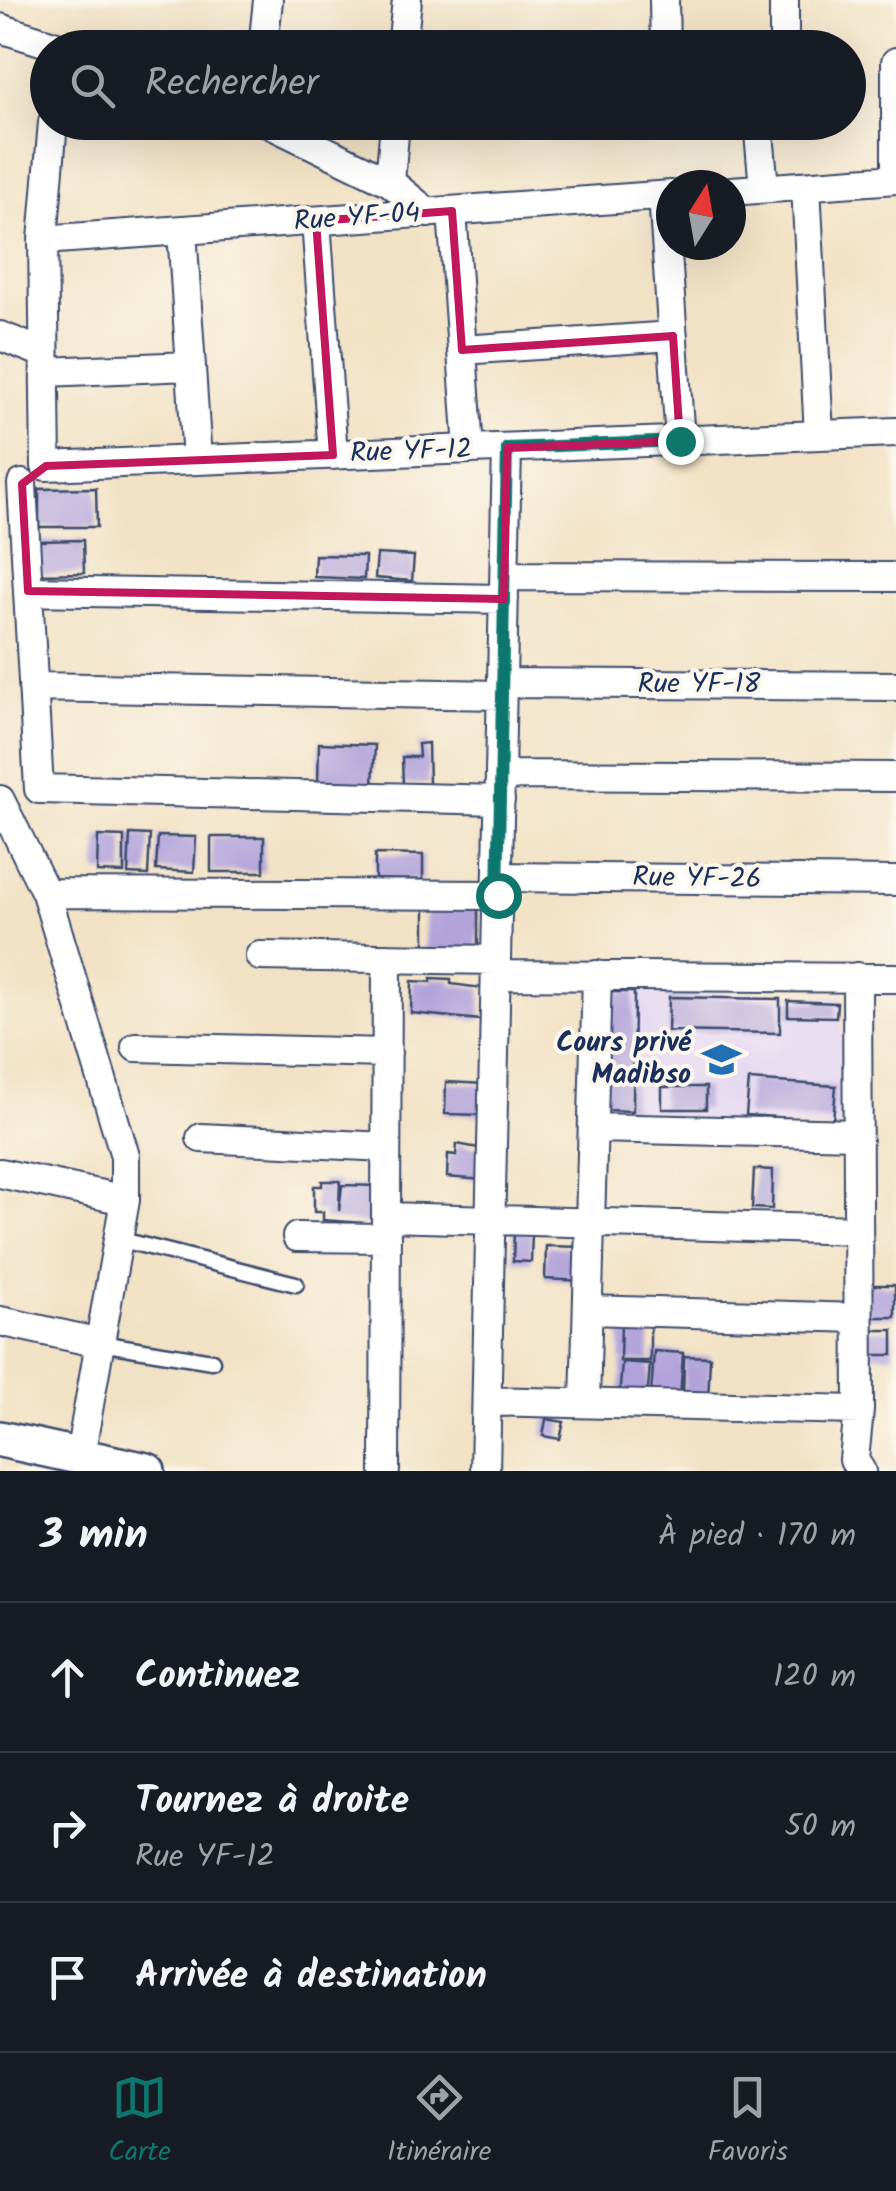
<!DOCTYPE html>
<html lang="fr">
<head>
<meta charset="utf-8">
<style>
	body { margin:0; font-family:Kalam,sans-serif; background:#20242c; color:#f1f3f6 }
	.compass { position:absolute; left:656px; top:170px; width:90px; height:90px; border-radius:50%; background:#171b24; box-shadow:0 10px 40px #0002; rotate:11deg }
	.stop { position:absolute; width:30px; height:30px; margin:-22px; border:8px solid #0f766e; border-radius:50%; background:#fff }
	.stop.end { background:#0f766e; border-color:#fff; box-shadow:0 2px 10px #0008 }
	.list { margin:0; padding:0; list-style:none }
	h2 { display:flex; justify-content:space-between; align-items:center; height:130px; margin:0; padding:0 40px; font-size:42px }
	h2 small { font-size:32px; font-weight:400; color:#9ea1a6 }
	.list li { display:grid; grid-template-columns:65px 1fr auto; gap:30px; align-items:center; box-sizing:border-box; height:150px; padding:0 40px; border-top:2px solid #363941 }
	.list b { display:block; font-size:38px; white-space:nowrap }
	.list p { margin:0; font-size:32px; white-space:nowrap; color:#9ea1a6 }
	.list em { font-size:32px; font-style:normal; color:#9ea1a6 }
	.icon { flex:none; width:55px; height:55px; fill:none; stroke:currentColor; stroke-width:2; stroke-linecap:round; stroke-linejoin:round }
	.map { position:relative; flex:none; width:896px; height:1471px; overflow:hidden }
	.search { position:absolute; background:#171b24; box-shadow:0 10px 40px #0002; left:30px; right:30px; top:30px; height:110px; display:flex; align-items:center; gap:25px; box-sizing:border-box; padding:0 35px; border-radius:55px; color:#9ea1a6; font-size:38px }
	.sheet { height:580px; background:#171b24 }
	nav { display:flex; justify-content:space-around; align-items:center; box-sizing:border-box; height:140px; border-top:2px solid #363941; background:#171b24; font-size:28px; color:#9ea1a6 }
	nav a { display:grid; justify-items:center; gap:5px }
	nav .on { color:#0f766e }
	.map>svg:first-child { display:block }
	.built { fill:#e2d4f3 }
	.building { fill:#b0a2da }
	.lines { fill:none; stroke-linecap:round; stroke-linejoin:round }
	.service-casing { stroke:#3b4a6d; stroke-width:19 }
	.minor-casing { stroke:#3b4a6d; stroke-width:32 }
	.tertiary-casing { stroke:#3b4a6d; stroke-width:40 }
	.service { stroke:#fff; stroke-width:14 }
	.minor { stroke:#fff; stroke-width:28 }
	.tertiary { stroke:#fff; stroke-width:35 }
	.route { stroke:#0f766e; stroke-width:12 }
	.marked { fill:none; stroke:#c2185b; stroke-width:8; stroke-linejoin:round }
	.labels { text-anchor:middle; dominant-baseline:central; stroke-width:8; stroke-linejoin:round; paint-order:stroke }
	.street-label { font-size:28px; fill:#1b2f5e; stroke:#fbf7ec }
	.poi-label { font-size:28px; font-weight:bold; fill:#1b2f5e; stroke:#fbf7ec; text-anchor:end }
</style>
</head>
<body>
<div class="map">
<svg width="896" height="1471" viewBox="0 0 896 1471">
	<rect width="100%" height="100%" fill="#fbf7ec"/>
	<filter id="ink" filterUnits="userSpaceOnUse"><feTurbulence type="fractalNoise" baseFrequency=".01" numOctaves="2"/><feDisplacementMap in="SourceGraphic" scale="20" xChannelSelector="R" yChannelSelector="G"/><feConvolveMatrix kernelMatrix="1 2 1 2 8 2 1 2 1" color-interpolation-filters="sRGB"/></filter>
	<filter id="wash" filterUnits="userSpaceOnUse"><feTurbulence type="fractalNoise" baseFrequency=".0048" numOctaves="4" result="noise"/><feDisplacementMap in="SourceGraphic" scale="40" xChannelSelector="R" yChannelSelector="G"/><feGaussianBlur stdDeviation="2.25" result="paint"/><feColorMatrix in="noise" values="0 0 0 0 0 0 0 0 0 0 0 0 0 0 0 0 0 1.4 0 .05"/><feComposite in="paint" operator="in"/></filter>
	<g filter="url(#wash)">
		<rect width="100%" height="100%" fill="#f2e2c5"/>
		<path class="built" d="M605,989l237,8 -2,132 -241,-9z"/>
		<g id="blocks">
			<path class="building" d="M96,488l1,39h-58v-38z
				M83,540l1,33 -45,1 -1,-33z
				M377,554l37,2 -2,25 -37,-3z
				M315,555l50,1 -1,23 -50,-2z
				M319,743l56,2 -2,39 -55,-2z
				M428,743l1,41 -26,1 -1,-28h17l-1,-13z
				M130,834l20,1 -2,40 -20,-1z
				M98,836l26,1v36l-27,-1z
				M158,836l38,1 -2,35 -38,-2z
				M211,837h53v35h-53z
				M375,854l48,1v25l-48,-1z
				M425,905l53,1v48h-53z
				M431,978l20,1v5l31,4 -1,32 -70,-7 1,-32 19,1z
				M607,992h27l-1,119 -27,-1z
				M669,997l111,2v34l-112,-2z
				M788,1001l49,2 -1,14 -48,-1z
				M749,1080l87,6 -3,35 -87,-6z
				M446,1082l40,2 -1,31 -40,-1z
				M662,1087h44v22h-44z
				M457,1144l27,5 -1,31 -36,-3 1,-23 8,1z
				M754,1169l19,1 -1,39 -20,-1z
				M322,1181h18l-1,30 3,-26 37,1 -2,38 -54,-4v-8h-9v-26h8z
				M514,1231l18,1 -1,30 -18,-1z
				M546,1246l37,1 -1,34 -37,-2z
				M867,1285h28v32h-28z
				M621,1321h29v40h-30z
				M863,1330h30v25h-30z
				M654,1351l29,2 -3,46 -29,-3z
				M684,1356l26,1 -2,44 -25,-1z
				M622,1362l28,2 -3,38 -28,-2z
				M546,1419l18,3 -4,17 -17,-3z"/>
		</g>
	</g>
	<g filter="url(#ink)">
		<use href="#blocks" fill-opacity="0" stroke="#3b4a6d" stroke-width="2.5"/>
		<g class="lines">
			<defs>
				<path id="service" d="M118,1239l178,45
					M100,1343l112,18"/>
				<path id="minor" d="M664,0l1,48
					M784,0v48
					M0,28l63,20
					M263,48l5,-48
					M402,48l5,-48
					M896,62v109
					M266,122l124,60 38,31
					M758,122l6,66
					M390,182l5,-60
					M806,186l13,249
					M731,191l165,-12
					M663,196l17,245
					M452,211l17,238
					M316,221l17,234
					M182,230l15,230
					M43,240l628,-45
					M0,336l44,17
					M462,350l211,-14
					M45,372l146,-6
					M46,466l850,-34
					M46,466l-3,-226 10,-118
					M22,484l17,305 461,11
					M505,576l391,1
					M28,591l476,8
					M502,683l394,3
					M33,687l469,8
					M500,775l396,2
					M0,800l46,93 79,263v44l-45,256
					M498,877l398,4
					M46,893l452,2
					M260,956l236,4
					M497,975l399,3
					M857,977l2,433 -5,50 7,11
					M136,1047l251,6
					M593,1128l264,6
					M201,1138l185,9
					M0,1173l125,27
					M386,1217l472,13
					M297,1237l89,1
					M588,1310l270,8
					M0,1321l100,22
					M487,1401l372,9
					M585,1403l12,-428
					M385,1471l2,-513
					M485,1471l22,-1023"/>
				<path id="tertiary" d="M0,1439l147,32"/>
			</defs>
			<use href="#service" class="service-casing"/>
			<use href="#minor" class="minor-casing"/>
			<use href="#tertiary" class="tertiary-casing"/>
			<use href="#service" class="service"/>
			<use href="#minor" class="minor"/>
			<use href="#tertiary" class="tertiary"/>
		</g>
	</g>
	<g class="lines" filter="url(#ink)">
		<path class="route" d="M498,895l9,-447 173,-7"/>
	</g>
	<path class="marked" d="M452,211l10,139 211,-14 7,105 -173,7 -3,151 -476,-8 -6,-107 24,-18 287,-11 -17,-234z"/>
	<defs>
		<symbol id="school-bare" viewBox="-9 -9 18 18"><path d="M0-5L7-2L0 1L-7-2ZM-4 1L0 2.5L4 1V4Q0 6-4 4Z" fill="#1f6fb2" stroke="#fbf7ec" stroke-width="2.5" paint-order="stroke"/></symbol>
	</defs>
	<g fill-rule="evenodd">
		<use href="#school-bare" x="694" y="1032" width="55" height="55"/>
	</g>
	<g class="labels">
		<g class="street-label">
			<text transform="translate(357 218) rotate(-4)">Rue YF-04</text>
			<text transform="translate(411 452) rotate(-2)">Rue YF-12</text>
			<text x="699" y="684">Rue YF-18</text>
			<text transform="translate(697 879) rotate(1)">Rue YF-26</text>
		</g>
		<g class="poi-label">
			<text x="691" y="1043">Cours privé<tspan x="691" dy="32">Madibso</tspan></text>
		</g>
	</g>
</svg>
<svg class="compass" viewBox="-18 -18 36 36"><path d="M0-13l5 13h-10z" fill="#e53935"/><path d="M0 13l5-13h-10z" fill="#9ea1a6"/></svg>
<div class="stop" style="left:498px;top:895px"></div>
<div class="stop end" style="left:680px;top:441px"></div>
<div class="search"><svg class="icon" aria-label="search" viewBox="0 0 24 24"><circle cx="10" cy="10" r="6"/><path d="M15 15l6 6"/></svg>Rechercher</div>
</div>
<section class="sheet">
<h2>3 min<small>À pied · 170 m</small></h2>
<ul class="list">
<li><svg class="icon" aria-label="ahead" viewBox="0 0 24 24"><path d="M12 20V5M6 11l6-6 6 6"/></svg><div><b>Continuez</b></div><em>120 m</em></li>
<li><svg class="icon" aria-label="right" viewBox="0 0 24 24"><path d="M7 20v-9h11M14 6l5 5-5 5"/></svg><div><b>Tournez à droite</b><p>Rue YF-12</p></div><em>50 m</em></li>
<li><svg class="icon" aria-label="arrive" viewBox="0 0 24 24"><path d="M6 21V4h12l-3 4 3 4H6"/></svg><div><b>Arrivée à destination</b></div></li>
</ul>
</section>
<nav>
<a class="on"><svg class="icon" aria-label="map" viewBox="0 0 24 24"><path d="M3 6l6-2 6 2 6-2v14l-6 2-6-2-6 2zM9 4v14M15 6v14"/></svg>Carte</a>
<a><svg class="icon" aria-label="directions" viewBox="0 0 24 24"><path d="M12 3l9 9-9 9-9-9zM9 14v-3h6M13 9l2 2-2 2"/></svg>Itinéraire</a>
<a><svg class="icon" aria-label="saved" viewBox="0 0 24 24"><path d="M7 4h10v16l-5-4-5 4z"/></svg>Favoris</a>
</nav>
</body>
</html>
